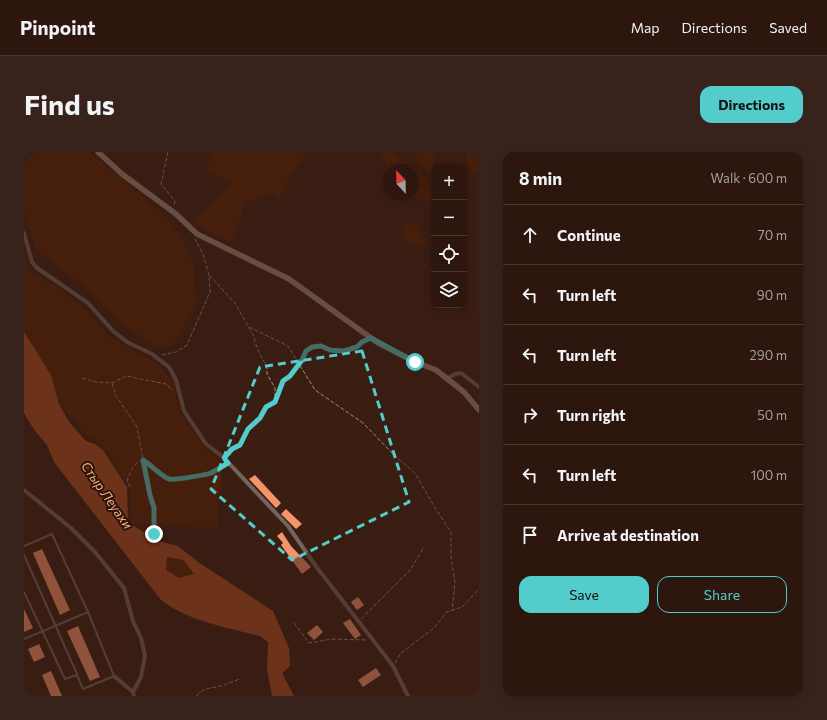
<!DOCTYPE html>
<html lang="en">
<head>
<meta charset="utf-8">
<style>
	body { margin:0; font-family:Commissioner,sans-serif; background:#38231c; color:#f1f3f6 }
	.controls { position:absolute; right:12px; top:12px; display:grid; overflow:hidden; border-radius:8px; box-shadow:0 2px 10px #0003 }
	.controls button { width:36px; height:36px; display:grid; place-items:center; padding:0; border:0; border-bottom:1px solid #48352e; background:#2c160e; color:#f1f3f6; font:20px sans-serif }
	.compass { position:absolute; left:359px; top:12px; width:36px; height:36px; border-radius:50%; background:#2c160e; box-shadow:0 2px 10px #0003; rotate:338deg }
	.stop { position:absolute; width:12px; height:12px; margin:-9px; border:3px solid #52cdcb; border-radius:50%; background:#fff }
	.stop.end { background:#52cdcb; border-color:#fff; box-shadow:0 1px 4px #0008 }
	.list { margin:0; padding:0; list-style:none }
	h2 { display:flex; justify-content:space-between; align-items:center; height:52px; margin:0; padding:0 16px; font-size:17px }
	h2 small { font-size:13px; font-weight:400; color:#a69f9e }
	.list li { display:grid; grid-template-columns:26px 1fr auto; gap:12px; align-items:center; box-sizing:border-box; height:60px; padding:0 16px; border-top:1px solid #48352e }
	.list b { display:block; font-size:15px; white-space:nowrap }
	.list em { font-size:13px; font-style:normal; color:#a69f9e }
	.actions { display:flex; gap:8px; padding:12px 16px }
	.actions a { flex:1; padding:9px 0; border:1px solid #52cdcb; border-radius:12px; text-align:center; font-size:14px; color:#52cdcb }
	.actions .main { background:#52cdcb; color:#111 }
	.icon { flex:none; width:22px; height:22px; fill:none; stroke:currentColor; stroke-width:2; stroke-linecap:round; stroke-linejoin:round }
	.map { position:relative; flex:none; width:455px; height:544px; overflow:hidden; border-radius:12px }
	header { display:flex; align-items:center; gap:24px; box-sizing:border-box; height:56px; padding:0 20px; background:#2c160e; border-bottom:1px solid #48352e }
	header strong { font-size:19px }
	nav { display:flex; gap:22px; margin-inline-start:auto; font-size:14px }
	.intro { display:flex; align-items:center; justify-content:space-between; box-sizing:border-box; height:96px; padding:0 24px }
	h1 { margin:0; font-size:28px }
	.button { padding:10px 18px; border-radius:12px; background:#52cdcb; color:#111; font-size:14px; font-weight:700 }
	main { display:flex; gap:24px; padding:0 24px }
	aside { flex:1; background:#2c160e; border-radius:12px; box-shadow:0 2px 10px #0003 }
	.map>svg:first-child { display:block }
	.green { fill:#532006 }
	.water { fill:#a84f25; fill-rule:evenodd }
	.building { fill:#f3946a }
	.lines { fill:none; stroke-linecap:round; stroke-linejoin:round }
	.path { stroke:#a58e85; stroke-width:1; stroke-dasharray:4 2; stroke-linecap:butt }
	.service { stroke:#74645e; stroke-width:2 }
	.minor { stroke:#74645e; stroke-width:4 }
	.secondary { stroke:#9f887e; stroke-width:5.5 }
	.route { stroke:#52cdcb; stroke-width:5 }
	.marked { fill:none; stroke:#52cdcb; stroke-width:3; stroke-dasharray:8 5; stroke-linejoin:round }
	.labels { text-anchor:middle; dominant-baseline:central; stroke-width:4; stroke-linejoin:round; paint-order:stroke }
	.water-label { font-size:13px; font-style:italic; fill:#f5ad8e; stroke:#2f1408 }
</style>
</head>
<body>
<header>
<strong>Pinpoint</strong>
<nav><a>Map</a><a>Directions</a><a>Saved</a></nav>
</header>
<div class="intro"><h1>Find us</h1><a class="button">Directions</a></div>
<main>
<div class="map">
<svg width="455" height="544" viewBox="0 0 455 544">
	<rect width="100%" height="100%" fill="#3a1e12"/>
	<path class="green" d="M11,0h55l76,65 16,20 12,28 2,40 -24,42 -21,-2 -36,-28 -33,-32 -46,-35 -12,-40v-47z
		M189,0h95l-19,26 -10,21 -6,-6 -28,10 -8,27 -7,12 -21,-10 -16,-12 40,-36 -10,-6 -15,-5 1,-14z
		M355,0h14l31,24 10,18v8l-19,-4 -5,-4h3v-24h-24z
		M388,0h23l1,5 -3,8v12z
		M443,0h12v17l-7,8 -6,-18z
		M380,72l11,1 12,19c-13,6 -21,-2 -26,-13z
		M0,96l7,25 25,13 30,24 24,27 45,25 18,20 7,30 25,36 17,14 -5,66 -85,-4 -3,-38 -24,-37 -19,-15 -27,-30 -8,-29 -27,-43z
		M143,405l16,3 11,14 -15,4 -13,-8z"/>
	<path class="water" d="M0,180l27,43 8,29 10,18 17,19 9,3 8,6 24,37 1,31 -3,3 17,10 9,8 27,7 20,16 75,49 16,37 1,18 -8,7 12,23h-22l-5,-27 1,-27 -8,-6c-34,-9 -70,-14 -99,-36l-107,-138 -7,-17 -12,-14 -11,-18zM143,405l16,3 11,14 -15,4 -13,-8z"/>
	<path class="building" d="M231,323l26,28 -5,5 -27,-29z
		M262,357l16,15 -6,5 -15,-15z
		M258,380l9,14 20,21 -9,7 -21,-29 2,-2 -6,-7z
		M18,397l28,61 -10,5 -27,-62z
		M334,445l6,8 -7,5 -6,-8z
		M0,457l9,19 -9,4z
		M326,467l11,16 -6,4 -12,-16z
		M293,473l6,7 -9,8 -7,-7z
		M54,474l22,51 -10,4 -23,-50z
		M15,492l6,13 -11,5 -6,-13z
		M352,516l5,7 -18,12 -5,-7z
		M27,519l11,25h-11l-9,-21z"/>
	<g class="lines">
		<path class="path" d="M144,0l-7,32 14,17 -1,5
			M185,123l26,28 18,32 4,13 10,20v6l8,14v13c-11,6 -27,31 -34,42 -4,5 -11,7 -15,12
			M225,175l39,19 27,44 48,33 32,33 20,17 20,35 16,24v24l4,27 -3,28
			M138,203l14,-3 11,-7 23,-53 -1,-17 -6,-21 -8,-15
			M58,226l14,4 16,1 14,-7 40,8 7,7
			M88,231l4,13 21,31 13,68 4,13v26
			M253,244l6,-15 7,-5 12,-16 4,-9 6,-4 9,-1 9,4 14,1 13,-4 8,-6
			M106,335l-3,-6c3,-9 6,-18 16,-21l25,19h17l7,-4 19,-2 13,-8
			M337,467l50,-50 13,-22
			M270,471l15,20 23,-4 36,1
			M371,511l6,-10 33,-25 13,-16 15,-5 17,-18
			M173,544c6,-10 17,-7 27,-11 5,-2 10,-4 16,-6"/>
		<path class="service" d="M0,394l28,-12 36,78 26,64 -31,13 -6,-14 -12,4 -41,-87
			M0,403l53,119
			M0,487l64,-27"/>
		<path class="minor" d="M0,81l8,29 5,6 51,35 25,28 14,11 25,12 17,13 7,13 8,31 22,33 18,14 64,68 27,39 78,101 15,30
			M424,226l7,-4 6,-1 18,14
			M0,338l47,38 24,24 29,36 9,33 8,17 4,18 -4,21 -8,15
			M90,524l19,16 1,4"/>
		<path class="secondary" d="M74,0l24,22 54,40 21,20 92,45 89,64 37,19 21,8 28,22 15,18"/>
	</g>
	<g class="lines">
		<path class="route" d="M130,382v-26l-4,-13 -7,-35c7,4 19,17 26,19 7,1 36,-4 42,-6 6,-3 12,-7 17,-10l-4,-5 8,-9 8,-4 8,-16 12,-11 6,-11 9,-5 8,-21 7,-5 12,-16 4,-9 6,-4 9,-1 9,4 14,1 13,-4 5,-5 9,-4 44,24"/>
	</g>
	<path d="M0 0H455V544H0ZM338,199l47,151 -117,58 -81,-71 49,-122z" fill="#3a1e12" fill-opacity=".55" fill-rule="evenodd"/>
	<path class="marked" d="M338,199l47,151 -117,58 -81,-71 49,-122z"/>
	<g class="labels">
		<g class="water-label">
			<text transform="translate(83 343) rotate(55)">Стыр Леуахи</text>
		</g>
	</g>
</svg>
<div class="controls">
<button>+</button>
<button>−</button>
<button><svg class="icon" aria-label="locate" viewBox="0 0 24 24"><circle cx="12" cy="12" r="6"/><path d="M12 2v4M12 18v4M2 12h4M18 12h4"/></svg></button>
<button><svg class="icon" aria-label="layers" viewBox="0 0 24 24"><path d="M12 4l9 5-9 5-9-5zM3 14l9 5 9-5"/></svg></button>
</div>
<svg class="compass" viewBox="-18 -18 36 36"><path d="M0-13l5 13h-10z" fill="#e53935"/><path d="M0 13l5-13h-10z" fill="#a69f9e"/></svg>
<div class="stop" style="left:391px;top:210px"></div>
<div class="stop end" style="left:130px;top:382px"></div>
</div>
<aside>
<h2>8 min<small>Walk · 600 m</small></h2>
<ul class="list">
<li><svg class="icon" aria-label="ahead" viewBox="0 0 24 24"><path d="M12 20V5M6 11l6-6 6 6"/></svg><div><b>Continue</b></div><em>70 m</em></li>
<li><svg class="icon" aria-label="left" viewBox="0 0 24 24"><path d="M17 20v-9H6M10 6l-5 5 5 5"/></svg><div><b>Turn left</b></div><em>90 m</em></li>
<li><svg class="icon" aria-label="left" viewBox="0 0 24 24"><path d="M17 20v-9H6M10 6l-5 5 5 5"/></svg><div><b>Turn left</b></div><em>290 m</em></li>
<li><svg class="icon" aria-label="right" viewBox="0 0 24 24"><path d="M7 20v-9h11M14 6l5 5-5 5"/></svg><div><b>Turn right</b></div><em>50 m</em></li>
<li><svg class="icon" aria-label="left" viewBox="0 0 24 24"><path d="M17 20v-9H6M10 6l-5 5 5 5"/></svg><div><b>Turn left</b></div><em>100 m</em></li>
<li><svg class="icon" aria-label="arrive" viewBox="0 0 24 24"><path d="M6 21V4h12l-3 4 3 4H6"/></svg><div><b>Arrive at destination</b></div></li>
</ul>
<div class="actions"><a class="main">Save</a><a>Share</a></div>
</aside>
</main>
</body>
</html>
